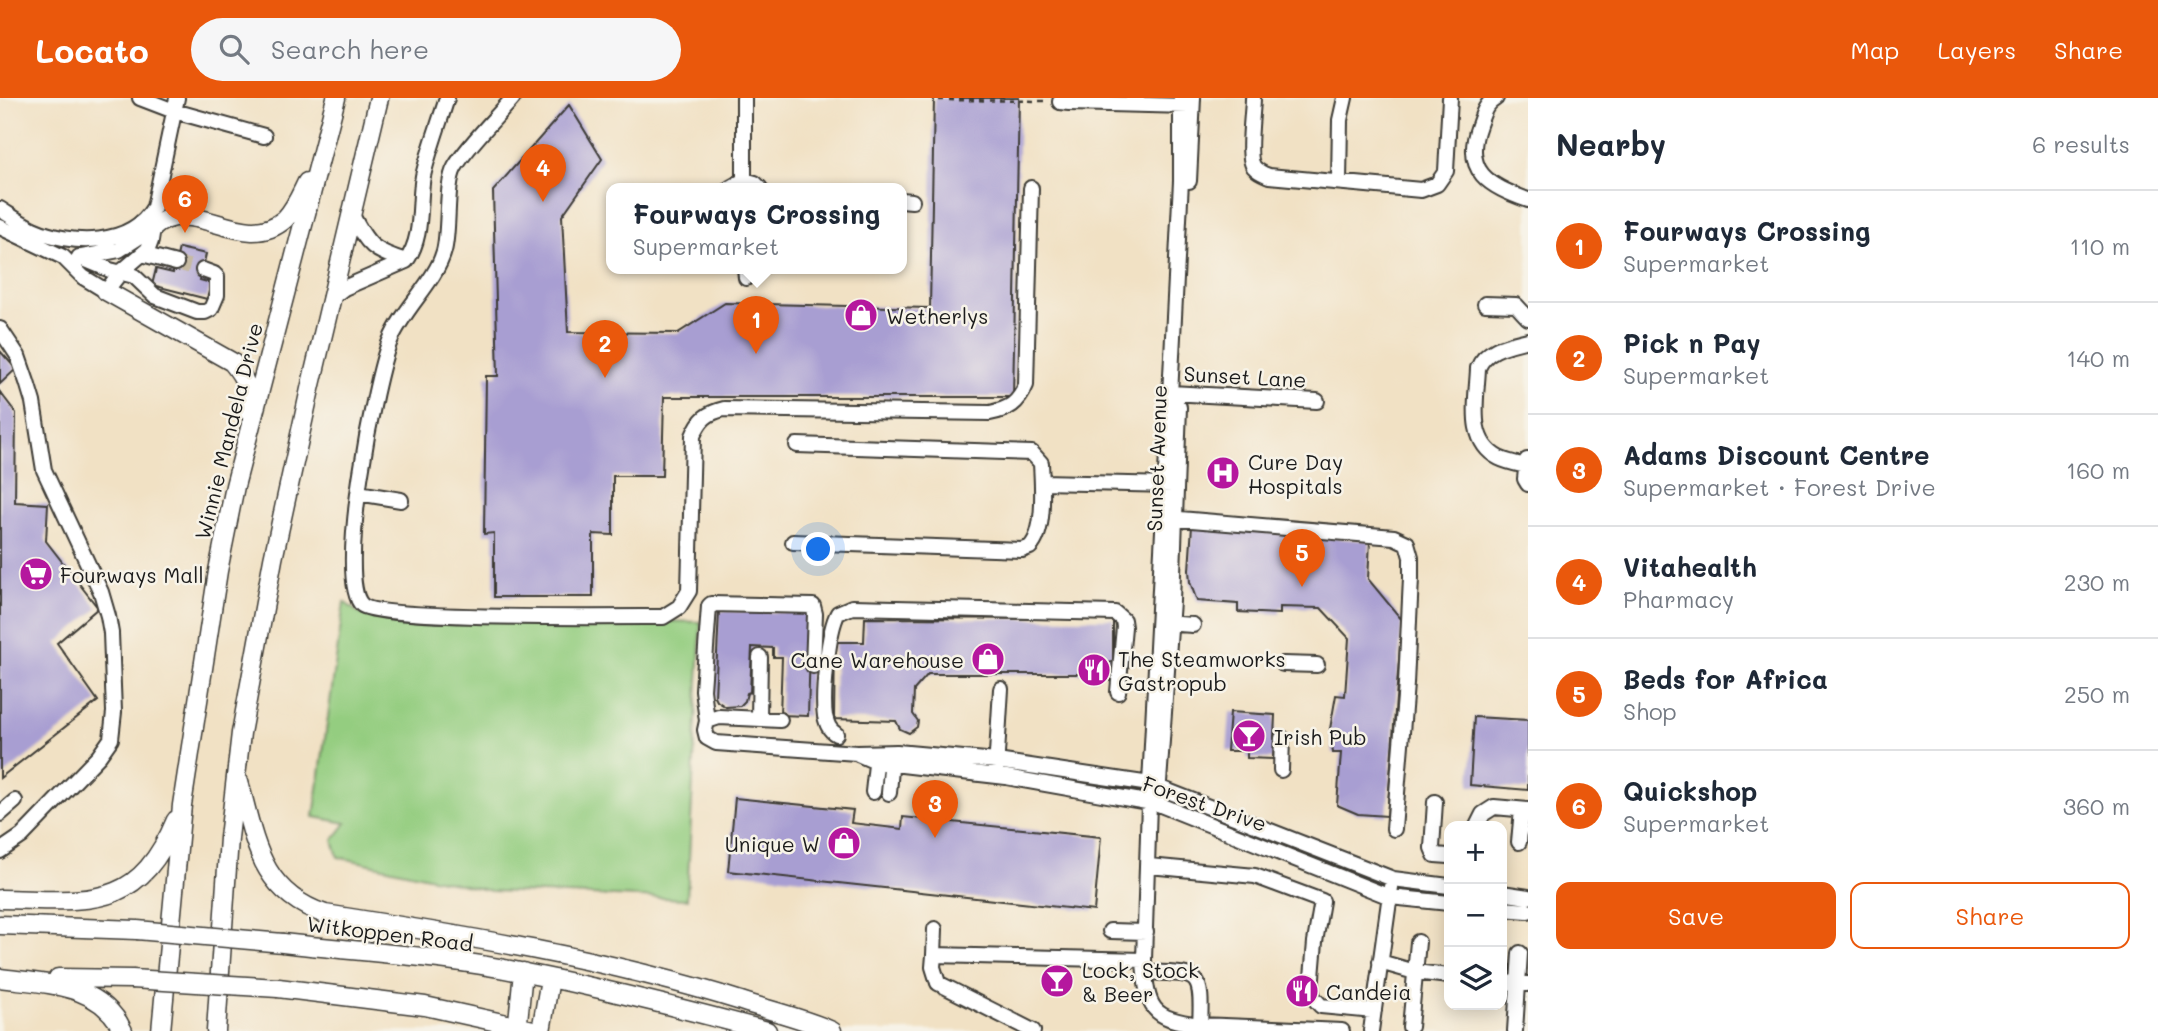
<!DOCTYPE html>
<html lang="en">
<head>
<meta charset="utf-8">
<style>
	body { margin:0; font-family:Mali,sans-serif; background:#f6f6f7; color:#1f2937 }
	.controls { position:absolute; right:21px; bottom:21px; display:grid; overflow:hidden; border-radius:14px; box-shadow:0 4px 18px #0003 }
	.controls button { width:63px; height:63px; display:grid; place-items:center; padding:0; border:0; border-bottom:2px solid #e0e1e3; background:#fff; color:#1f2937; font:35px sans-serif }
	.you { position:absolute; left:819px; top:452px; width:24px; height:24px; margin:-18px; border:5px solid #fff; border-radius:50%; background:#1a73e8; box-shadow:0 0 0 10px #1a73e833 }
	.badge { display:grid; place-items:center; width:46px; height:46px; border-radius:50%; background:#ea580c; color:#fff; font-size:23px; font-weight:700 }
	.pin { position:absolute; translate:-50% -58px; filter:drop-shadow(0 2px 4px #0008) }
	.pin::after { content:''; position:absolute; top:37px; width:24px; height:21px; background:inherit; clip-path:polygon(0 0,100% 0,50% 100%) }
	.popup { position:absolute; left:606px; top:85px; width:301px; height:91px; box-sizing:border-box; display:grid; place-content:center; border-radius:14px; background:#fff; filter:drop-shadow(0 2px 5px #0005); font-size:23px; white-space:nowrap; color:#747a83 }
	.popup b { font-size:26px; color:#1f2937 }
	.popup::after { content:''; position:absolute; left:50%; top:100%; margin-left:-14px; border:14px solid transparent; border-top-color:#fff }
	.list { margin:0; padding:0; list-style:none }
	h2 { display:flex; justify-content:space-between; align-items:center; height:91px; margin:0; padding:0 28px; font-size:30px }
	h2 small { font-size:23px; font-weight:400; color:#747a83 }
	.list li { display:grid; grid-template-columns:46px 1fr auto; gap:21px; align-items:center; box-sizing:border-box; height:112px; padding:0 28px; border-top:2px solid #e0e1e3 }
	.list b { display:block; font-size:26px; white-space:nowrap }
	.list p { margin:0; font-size:23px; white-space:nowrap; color:#747a83 }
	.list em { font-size:23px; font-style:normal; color:#747a83 }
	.actions { display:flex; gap:14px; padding:21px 28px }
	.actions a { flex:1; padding:16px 0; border:2px solid #ea580c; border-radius:14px; text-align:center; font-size:24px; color:#ea580c }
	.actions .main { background:#ea580c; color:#fff }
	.icon { flex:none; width:38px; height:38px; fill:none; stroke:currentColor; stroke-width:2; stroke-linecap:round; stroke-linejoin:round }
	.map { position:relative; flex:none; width:1528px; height:933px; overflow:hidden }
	header { display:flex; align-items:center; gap:42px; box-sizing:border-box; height:98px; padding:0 35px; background:#ea580c; color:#fff }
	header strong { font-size:33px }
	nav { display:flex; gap:38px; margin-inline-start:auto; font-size:24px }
	.search { width:490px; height:63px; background:#f6f6f7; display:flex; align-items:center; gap:18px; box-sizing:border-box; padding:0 24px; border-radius:38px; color:#747a83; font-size:26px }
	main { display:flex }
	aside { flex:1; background:#fff }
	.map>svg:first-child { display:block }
	.green { fill:#94cd80; stroke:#58744e; stroke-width:2 }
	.building { fill:#a89ed2 }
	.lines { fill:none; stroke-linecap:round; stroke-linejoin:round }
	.minor-tunnel { stroke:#c6baa2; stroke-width:14; stroke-dasharray:14 7; stroke-linecap:butt }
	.minor-casing { stroke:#3c3a35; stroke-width:18 }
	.major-casing { stroke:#3c3a35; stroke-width:21 }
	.path { stroke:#3c3a35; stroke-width:2.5; stroke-dasharray:5 5; stroke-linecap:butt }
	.minor { stroke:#fff; stroke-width:14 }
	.major { stroke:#fff; stroke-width:18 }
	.major-bridge-casing { stroke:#3c3a35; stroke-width:21; stroke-linecap:butt }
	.major-bridge { stroke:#fff; stroke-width:18 }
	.labels { text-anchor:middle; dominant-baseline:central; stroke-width:5; stroke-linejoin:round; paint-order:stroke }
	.poi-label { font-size:21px; fill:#1c1c1c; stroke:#f7f3e8; text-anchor:start }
	.street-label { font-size:21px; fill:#1c1c1c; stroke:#f7f3e8 }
</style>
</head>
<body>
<header>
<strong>Locato</strong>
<div class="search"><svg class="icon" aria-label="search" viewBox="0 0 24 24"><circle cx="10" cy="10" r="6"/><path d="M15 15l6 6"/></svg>Search here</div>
<nav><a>Map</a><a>Layers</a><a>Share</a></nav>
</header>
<main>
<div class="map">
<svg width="1528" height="933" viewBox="0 0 1528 933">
	<rect width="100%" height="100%" fill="#f7f3e8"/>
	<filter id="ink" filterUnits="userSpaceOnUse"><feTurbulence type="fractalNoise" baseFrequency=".0143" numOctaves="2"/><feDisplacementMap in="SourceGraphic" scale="14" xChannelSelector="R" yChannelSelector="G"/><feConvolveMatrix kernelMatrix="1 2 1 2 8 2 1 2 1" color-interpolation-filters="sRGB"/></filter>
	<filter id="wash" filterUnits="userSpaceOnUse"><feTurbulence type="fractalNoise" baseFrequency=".00686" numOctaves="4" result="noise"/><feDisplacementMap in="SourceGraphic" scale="28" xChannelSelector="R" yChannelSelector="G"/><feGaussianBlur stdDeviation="1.57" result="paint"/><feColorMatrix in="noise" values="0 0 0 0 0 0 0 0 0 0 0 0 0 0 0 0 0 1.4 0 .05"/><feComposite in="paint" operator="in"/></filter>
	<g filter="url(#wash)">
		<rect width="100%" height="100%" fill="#f1e1c4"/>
		<path class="green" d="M344,504l16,12 341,8 -14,277 -196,-8 -153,-34 -5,-17 13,-17 -32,-6z"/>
		<g id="blocks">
			<path class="building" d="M934,0h85l-6,299h-349l-2,79h-49v59l-20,-1v63h-99v-64l-10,1 2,-158h12l-5,-185 76,-86 33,54 -40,57 6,116 110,1 47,-30 205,5z
				M179,150l27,6 -6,26 11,3 -4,16 -55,-14 4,-16 17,4z
				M0,253l16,18 -16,15z
				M0,294l16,21 -1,89 33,2 -2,37 52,67 -41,35 41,58 -98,77z
				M1192,428l178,15 -2,38 34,41 -15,196 -29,-2 -21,-9 4,-52h-8l-3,-24 6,-34 9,1 4,-58 -28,-30 -41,-1v7l-42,-2v-8l-41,-3 -7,-19 -1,-12z
				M719,513l92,2 -3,103 -28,-1 2,-58h-9v-9l-21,-1 -2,45 -3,1 -2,8 -5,5 -14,1 -9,-6 -2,-4z
				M865,520l248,1v43l-10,2v9l-10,7 -9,-6h-156l-14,16 -1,24 5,7 -1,6 -8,6 -9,-4 -4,-8 -62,-2 1,-77h29z
				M1230,614l45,3 -2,44 -26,-1v-7h-20z
				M1474,619l54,3v70l-58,-5z
				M735,700l118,12 -2,13 51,6 1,-12 198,20 -7,74 -366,-40z"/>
		</g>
	</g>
	<g filter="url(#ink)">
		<use href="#blocks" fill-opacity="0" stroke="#3c3a35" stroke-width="2"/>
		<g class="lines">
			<path class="minor-tunnel" d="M176,165l27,7"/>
			<defs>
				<path id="minor" d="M140,0l34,13 90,25
					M513,0c-17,20 -45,47 -58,69 -10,17 -5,62 -11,84 -8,30 -41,58 -54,90 -15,36 -55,240 -28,264 16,15 261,12 301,12l16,-10 10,-16 4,-155c7,-17 14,-23 31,-27l266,4c19,-4 28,-9 36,-28l5,-197
					M744,0v82
					M1061,0l-1,4 9,1 119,3
					M1181,0v83l-32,622 -5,157c3,50 7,58 56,65v6
					M1253,0c0,14 -7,60 1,69 4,5 10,7 15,9l152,14 16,-6 9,-13 4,-73
					M1496,0c-11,6 -13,16 -17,27 -17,47 10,61 49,75
					M1189,83l4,-83
					M1339,84l1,-62 5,-22
					M730,90l14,-8 11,3 5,5
					M901,102l11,1
					M0,111c11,7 22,15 33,20 38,17 98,18 121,-22l23,-109
					M352,117c16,31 21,36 54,46
					M0,129l63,30 20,20 23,14 15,-19 27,-23 3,-8 2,-13
					M142,156l34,9
					M79,159l31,13 24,6 21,20 42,16h8l6,-3 6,-14v-18l-3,-3 -11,-4
					M82,159l37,-7 34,-22
					M745,170l1,10
					M330,201l14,-11 62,-27c18,-24 12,-57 17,-85 6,-26 16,-52 24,-78
					M1485,206l31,1 12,13
					M0,231l18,27 9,26 6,20 11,68 57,122 7,24 3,17 3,79 -3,27 -12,17 -77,80 -22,15
					M1171,295l146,8
					M1527,362l-2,19 3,5
					M1526,368c-9,-2 -19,-4 -27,-8 -33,-17 -22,-59 -21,-90 8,-20 31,-23 50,-28
					M1042,384l130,3
					M358,395l43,7
					M1168,420l226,19 13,6 4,14v21l-5,106 -12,145
					M793,444l229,8 8,-3c16,-16 12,-62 11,-84l-9,-10 -235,-8
					M1163,525l30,2
					M1283,566l34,1
					M759,621l1,-62
					M780,622l-61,-3 -12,4 -2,9 2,8 9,5 141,10 40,-1 100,9 153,23 243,95 56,7
					M707,623l-4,-31 6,-84 2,-2 102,2 2,8 -2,52
					M836,636c-7,-4 -9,-10 -11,-18 -3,-20 3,-86 13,-103l14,-6 263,6 8,7 1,7 -6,65
					M858,656l18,8 130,15 152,27 232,93 59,6
					M996,672l5,-81
					M1281,672l1,-32
					M873,694l4,-37
					M889,695l3,-37
					M1158,698l14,-195 7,-194
					M1435,704l-3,46 3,7 14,1
					M0,716l15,-13
					M1477,728l6,-12 11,-7 34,3
					M1519,744l3,-32
					M1149,768l106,10 67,25 -7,41 -4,47 2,8 8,9 53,5
					M1502,795l26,4
					M1502,811l26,2
					M1110,833l36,1
					M934,857l1,-26
					M1380,864l35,10 34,4
					M1145,874c52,3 58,-4 55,53l142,6
					M1502,884l26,2
					M1410,929l8,-85
					M1033,933l-95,-48 -5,-16 1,-12 210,5
					M1371,933l20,-144
					M1515,933l5,-78"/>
				<path id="major" d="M153,130c39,-36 90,28 132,-9 10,-10 16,-25 22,-37
					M106,193l126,71c13,16 19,28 14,48
					M239,684c16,59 21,110 86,132 141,22 280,44 416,87 30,10 62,17 91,30
					M0,801c86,1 137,15 176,-79
					M0,827l137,5
					M283,845c78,9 159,13 237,29 83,16 165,37 247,59
					M0,880c45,6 101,5 123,53
					M58,880l74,1
					M278,890l147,18 113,25
					M161,933l21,-226 36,-234 17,-85 101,-388
					M216,933l13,-193 12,-105 32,-174 37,-170 69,-291
					M517,933l6,-59
					M541,933l9,-52"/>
			</defs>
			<use href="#minor" class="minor-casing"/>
			<use href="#major" class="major-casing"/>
			<path class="path" d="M939,2l108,1"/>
			<use href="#minor" class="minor"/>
			<use href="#major" class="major"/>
			<defs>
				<path id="major-bridge" d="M137,832l146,13
					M132,881l146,9"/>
			</defs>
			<use href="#major-bridge" class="major-bridge-casing"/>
			<use href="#major-bridge" class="major-bridge"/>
		</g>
	</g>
	<defs>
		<symbol id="shop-disc" viewBox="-11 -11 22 22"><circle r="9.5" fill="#b5179e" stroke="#f7f3e8"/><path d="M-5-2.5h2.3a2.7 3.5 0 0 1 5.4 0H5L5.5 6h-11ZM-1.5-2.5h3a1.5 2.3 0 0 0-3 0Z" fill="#fff"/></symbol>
		<symbol id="hospital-disc" viewBox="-11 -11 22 22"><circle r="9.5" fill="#b5179e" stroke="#f7f3e8"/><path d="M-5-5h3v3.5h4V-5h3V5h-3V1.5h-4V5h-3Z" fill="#fff"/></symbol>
		<symbol id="supermarket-disc" viewBox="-11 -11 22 22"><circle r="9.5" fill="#b5179e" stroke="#f7f3e8"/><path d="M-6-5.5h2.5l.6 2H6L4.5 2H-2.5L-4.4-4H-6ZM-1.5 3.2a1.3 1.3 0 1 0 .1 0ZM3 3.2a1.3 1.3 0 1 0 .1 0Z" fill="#fff"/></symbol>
		<symbol id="restaurant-disc" viewBox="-11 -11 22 22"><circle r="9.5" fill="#b5179e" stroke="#f7f3e8"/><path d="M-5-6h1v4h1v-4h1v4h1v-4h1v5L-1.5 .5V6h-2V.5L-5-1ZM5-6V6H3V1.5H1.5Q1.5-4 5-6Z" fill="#fff"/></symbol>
		<symbol id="bar-disc" viewBox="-11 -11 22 22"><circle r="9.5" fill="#b5179e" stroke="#f7f3e8"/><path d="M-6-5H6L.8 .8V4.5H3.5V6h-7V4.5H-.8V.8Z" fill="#fff"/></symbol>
	</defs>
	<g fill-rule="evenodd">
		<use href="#shop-disc" x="842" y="198" width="38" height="38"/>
		<use href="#hospital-disc" x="1204" y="356" width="38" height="38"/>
		<use href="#supermarket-disc" x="17" y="457" width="38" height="38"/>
		<use href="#shop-disc" x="969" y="542" width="38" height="38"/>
		<use href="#restaurant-disc" x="1075" y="553" width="38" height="38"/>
		<use href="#bar-disc" x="1230" y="619" width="38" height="38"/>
		<use href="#shop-disc" x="825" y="726" width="38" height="38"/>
		<use href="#bar-disc" x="1038" y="864" width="38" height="38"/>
		<use href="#restaurant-disc" x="1283" y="874" width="38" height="38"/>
	</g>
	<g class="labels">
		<g class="poi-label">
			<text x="886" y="217">Wetherlys</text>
			<text x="1248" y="363">Cure Day<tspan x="1248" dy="24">Hospitals</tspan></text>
			<text x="60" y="476">Fourways Mall</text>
			<text x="1118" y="560">The Steamworks<tspan x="1118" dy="24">Gastropub</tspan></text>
			<text x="964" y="561" text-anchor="end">Cane Warehouse</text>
			<text x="1274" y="638">Irish Pub</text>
			<text x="820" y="745" text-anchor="end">Unique W</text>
			<text x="1082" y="871">Lock, Stock<tspan x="1082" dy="24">&amp; Beer</tspan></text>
			<text x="1326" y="893">Candeia</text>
		</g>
		<g class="street-label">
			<text transform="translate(1245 278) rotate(3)">Sunset Lane</text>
			<text transform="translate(228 333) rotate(-76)">Winnie Mandela Drive</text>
			<text transform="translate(1156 360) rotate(-88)">Sunset Avenue</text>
			<text transform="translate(1205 705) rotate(19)">Forest Drive</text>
			<text transform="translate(390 835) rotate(7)">Witkoppen Road</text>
		</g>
	</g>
</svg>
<div class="controls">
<button>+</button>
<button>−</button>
<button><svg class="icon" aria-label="layers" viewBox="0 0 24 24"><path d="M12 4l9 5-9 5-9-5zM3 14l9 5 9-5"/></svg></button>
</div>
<div class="you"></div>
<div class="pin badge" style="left:756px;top:256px">1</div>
<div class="popup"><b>Fourways Crossing</b>Supermarket</div>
<div class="pin badge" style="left:605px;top:280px">2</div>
<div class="pin badge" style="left:935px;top:740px">3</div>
<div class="pin badge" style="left:543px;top:104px">4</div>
<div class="pin badge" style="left:1302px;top:489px">5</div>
<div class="pin badge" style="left:185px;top:135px">6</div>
</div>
<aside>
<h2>Nearby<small>6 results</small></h2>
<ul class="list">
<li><span class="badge">1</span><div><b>Fourways Crossing</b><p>Supermarket</p></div><em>110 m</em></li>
<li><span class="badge">2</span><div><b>Pick n Pay</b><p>Supermarket</p></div><em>140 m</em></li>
<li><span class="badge">3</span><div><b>Adams Discount Centre</b><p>Supermarket · Forest Drive</p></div><em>160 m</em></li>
<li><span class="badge">4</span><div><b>Vitahealth</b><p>Pharmacy</p></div><em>230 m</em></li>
<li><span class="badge">5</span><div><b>Beds for Africa</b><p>Shop</p></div><em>250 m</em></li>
<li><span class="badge">6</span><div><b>Quickshop</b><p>Supermarket</p></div><em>360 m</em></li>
</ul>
<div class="actions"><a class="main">Save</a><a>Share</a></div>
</aside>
</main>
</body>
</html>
